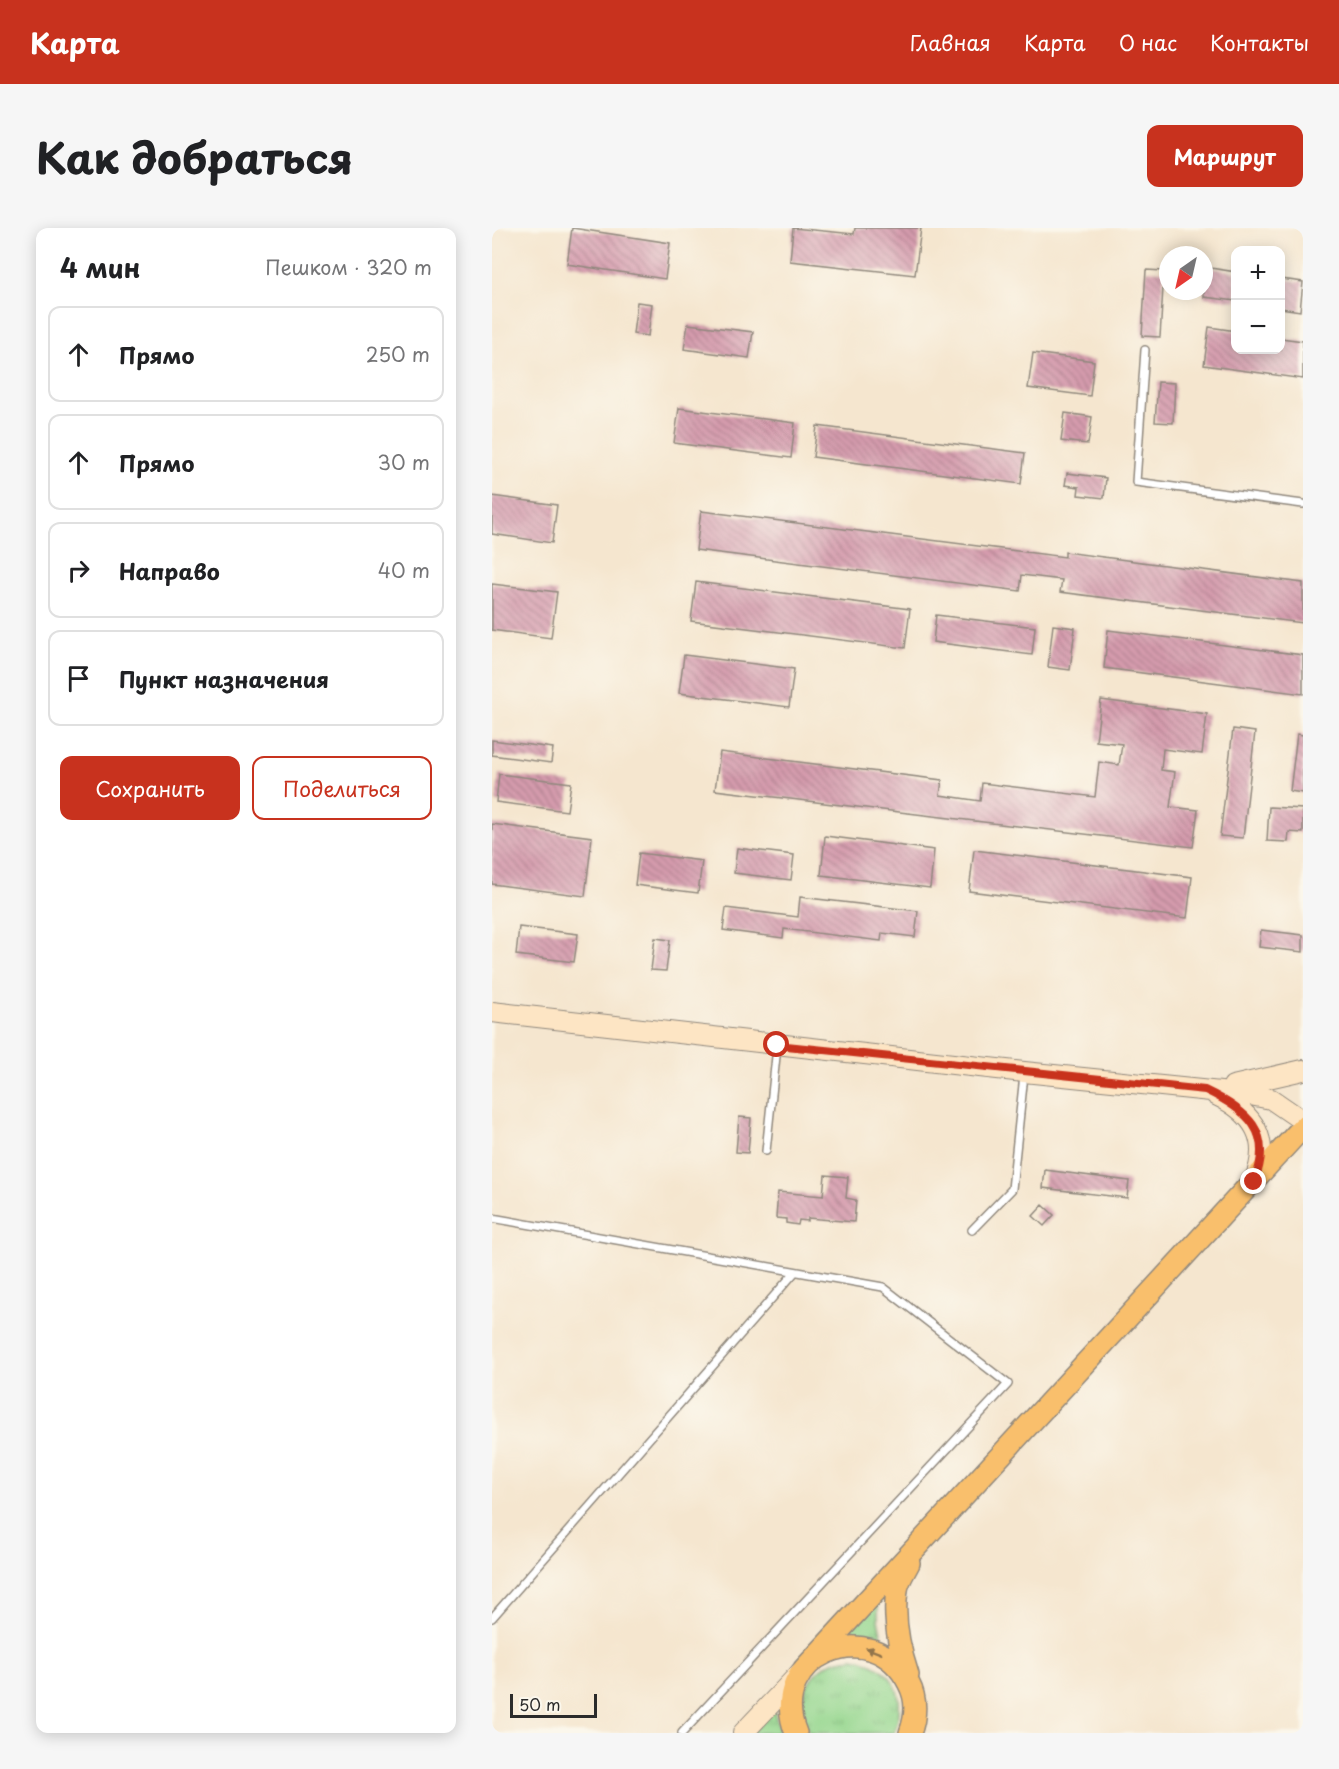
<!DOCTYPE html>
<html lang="ru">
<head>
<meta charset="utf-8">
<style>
	body { margin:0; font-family:"Playpen Sans",sans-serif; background:#f6f6f6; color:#202124 }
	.controls { position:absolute; right:18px; top:18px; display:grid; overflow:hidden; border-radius:12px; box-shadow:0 3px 15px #0003 }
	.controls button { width:54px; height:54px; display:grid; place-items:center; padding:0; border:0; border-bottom:2px solid #e0e0e0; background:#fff; color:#202124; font:30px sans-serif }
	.compass { position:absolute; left:667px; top:18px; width:54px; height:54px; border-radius:50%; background:#fff; box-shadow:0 3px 15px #0003; rotate:214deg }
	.scale { position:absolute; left:18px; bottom:15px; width:87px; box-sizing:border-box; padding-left:6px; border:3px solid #2b2b2b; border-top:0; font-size:16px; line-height:21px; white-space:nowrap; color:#2b2b2b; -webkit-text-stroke:4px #fbf7ec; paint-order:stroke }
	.stop { position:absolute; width:18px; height:18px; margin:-14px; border:4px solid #c8321e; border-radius:50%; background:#fff }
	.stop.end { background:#c8321e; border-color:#fff; box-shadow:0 2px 6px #0008 }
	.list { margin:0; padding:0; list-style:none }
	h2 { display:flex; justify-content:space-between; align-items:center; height:78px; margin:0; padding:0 24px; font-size:26px }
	h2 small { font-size:20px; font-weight:400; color:#757577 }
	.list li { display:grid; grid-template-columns:39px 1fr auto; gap:18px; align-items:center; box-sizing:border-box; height:96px; margin:0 12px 12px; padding:0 12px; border:2px solid #e0e0e0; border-radius:12px }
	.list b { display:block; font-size:22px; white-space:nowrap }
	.list em { font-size:20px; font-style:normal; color:#757577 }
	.actions { display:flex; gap:12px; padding:18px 24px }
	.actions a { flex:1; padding:14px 0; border:2px solid #c8321e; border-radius:12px; text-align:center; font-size:21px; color:#c8321e }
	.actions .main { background:#c8321e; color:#fff }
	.icon { flex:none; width:33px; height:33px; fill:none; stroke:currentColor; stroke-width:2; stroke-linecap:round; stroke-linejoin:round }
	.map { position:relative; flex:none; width:811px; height:1505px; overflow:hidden; border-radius:12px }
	header { display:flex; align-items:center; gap:36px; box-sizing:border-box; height:84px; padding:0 30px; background:#c8321e; color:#fff }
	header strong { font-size:28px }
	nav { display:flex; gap:33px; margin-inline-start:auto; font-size:21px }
	.intro { display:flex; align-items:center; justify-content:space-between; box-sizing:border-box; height:144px; padding:0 36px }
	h1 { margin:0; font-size:42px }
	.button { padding:15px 27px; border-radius:12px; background:#c8321e; color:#fff; font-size:21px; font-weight:700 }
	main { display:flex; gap:36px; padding:0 36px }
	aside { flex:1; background:#fff; border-radius:12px; box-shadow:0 3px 15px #0003 }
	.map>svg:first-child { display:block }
	.grass { fill:url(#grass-tufts); stroke:#60815d; stroke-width:1.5 }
	.building { fill:url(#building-back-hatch) }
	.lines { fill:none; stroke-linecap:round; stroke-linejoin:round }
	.lane-casing { stroke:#90887d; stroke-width:10 }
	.secondary-casing { stroke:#90887d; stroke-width:22 }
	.primary-casing { stroke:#90887d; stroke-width:24 }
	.lane { stroke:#fff; stroke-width:7 }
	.secondary { stroke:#fde5c4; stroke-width:20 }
	.primary { stroke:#f9bf6c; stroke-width:21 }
	.oneway { fill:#92754c }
	.route { stroke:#c8321e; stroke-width:8 }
</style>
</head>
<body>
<header>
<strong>Карта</strong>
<nav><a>Главная</a><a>Карта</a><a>О нас</a><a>Контакты</a></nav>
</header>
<div class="intro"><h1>Как добраться</h1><a class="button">Маршрут</a></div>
<main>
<aside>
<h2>4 мин<small>Пешком · 320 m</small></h2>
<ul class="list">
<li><svg class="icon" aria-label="ahead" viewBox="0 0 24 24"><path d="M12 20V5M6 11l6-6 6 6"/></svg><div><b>Прямо</b></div><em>250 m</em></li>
<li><svg class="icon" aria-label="ahead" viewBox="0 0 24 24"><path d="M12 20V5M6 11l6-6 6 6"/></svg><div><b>Прямо</b></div><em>30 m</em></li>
<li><svg class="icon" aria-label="right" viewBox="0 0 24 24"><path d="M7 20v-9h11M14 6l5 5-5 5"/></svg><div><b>Направо</b></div><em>40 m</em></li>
<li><svg class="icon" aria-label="arrive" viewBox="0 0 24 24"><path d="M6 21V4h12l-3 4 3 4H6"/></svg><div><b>Пункт назначения</b></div></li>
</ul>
<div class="actions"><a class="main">Сохранить</a><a>Поделиться</a></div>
</aside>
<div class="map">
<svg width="811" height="1505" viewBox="0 0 811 1505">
	<defs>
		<pattern id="grass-tufts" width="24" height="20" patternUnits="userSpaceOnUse" patternTransform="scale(1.5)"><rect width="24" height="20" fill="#96d78f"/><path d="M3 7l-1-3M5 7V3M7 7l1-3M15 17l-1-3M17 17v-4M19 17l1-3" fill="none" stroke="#81b97c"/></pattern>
		<pattern id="building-back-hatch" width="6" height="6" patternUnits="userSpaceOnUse" patternTransform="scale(1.5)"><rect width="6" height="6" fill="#d59bad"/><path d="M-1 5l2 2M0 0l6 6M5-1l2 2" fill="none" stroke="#ad7f8d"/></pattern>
	</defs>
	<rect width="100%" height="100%" fill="#fbf7ec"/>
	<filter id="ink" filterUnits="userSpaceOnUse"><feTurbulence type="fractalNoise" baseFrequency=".0167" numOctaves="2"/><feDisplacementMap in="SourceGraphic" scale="12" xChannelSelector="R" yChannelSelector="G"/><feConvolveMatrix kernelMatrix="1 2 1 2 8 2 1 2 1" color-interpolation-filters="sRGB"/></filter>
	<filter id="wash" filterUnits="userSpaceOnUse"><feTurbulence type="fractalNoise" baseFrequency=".008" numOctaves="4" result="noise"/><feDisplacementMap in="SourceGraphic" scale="24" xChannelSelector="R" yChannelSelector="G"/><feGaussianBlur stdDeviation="1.35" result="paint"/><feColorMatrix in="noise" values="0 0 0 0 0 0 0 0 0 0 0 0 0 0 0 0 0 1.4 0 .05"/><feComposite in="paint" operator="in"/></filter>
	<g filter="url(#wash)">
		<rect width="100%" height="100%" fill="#f5e6cf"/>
		<path class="grass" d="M386,1367v25l6,28 -46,-9z
			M362,1430c40,9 54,36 40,75h-84c-14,-20 -8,-51 12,-65 9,-7 20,-9 32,-10z
			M282,1482l6,23h-29z"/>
		<g id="blocks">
			<path class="building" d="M80,0l98,15 -5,36 -98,-15z
				M301,0l61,6 1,-6h66l-6,47 -125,-14z
				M712,39l32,5v29l-32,-4z
				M654,42l18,1 -4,66 -18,-1z
				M789,51l22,3 -3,29 -19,-3z
				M145,74l15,2 -4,32 -15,-2z
				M196,96l65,8 -4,26 -65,-9z
				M717,99l27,4v19h45v-12l22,3v38l-99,-14z
				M541,125l61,8 -4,35 -62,-8z
				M666,154l17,1 -2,40 -18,-1z
				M187,180l116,15 -4,35 -117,-15z
				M573,185l27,4 -4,27 -27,-3z
				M325,198l208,27 -4,31 -208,-27z
				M575,245l39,5 -2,20 -26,-3 1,-8 -14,-2z
				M0,268l65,9 -5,38 -60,-9z
				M209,283l364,46v-5l238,31v40l-243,-31 2,-12 -40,-5 -2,16 -324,-41z
				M204,354l214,27 -5,39 -214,-27z
				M0,356l65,8 -6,46 -59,-8z
				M444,387l99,12 -3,28 -99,-13z
				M561,397l22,3 -5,42 -22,-3z
				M616,402l195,25v39l-199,-26z
				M192,427l110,14 -5,38 -110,-14z
				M609,472l106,14 -5,40 -39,-5 -2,21 14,2 -5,35 28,3 -5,37 -478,-57 5,-38 222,28 -2,15 40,6 2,-18 113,14 4,-35 20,3 3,-21 -26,-3z
				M741,501l22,3 -12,106 -23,-2z
				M805,506l6,1v58l-13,-2z
				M0,512l61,8 -2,15 -59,-8z
				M7,546l72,9 -4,28 -71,-9z
				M777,579l34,2v24l-14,-1 -1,10 -21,-1z
				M0,596l100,13 -7,59 -93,-12z
				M333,608l109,14 -4,38 -109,-13z
				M245,620l57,7 -3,25 -57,-7z
				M482,622l218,27 -5,41 -218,-27z
				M147,625l63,8 -4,32 -63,-8z
				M308,669l118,14 -3,26 -33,-4 -1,8 -97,-12 -1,9 -60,-8 3,-22 72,9z
				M27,699l59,7 -4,28 -58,-7z
				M769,702l42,5v17l-44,-5z
				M163,710l15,2 -4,31 -15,-1z
				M247,889l12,1 -3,35 -12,-1z
				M553,942l84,11 -2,17 -84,-10z
				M333,947l23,2 -2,21 10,2 -2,22 -46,-4v3l-9,-1 -1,5 -12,-2v-4l-10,-1 2,-26 45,4z
				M551,977l11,10 -10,11 -11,-10z"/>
		</g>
	</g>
	<g filter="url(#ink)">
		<use href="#blocks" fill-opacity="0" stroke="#90887d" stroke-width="1.5"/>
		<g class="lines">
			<defs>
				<path id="lane" d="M653,122l-9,132 167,22
					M274,923l11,-104
					M0,990l391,69 125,97 -326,349
					M480,1002l40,-41 12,-114
					M0,1390l303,-346"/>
				<path id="secondary" d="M0,784l532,60 226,23 21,4 32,22
					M741,858l70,-16
					M724,867c38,18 56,45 38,86
					M251,1505l57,-60"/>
				<path id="primary" d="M312,1441l499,-542
					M416,1447c-9,-27 -15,-57 -11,-85 1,-9 8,-19 12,-27
					M304,1505c-31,-76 77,-123 113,-49 8,15 7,33 1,49"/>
			</defs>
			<use href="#lane" class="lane-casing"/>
			<use href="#secondary" class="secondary-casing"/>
			<use href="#primary" class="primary-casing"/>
			<use href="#lane" class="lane"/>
			<use href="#secondary" class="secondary"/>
			<use href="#primary" class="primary"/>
		</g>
		<defs><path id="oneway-solid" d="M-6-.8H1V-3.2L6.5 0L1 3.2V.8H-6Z" transform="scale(1.5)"/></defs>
		<use class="oneway" href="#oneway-solid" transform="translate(382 1423) rotate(-159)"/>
	</g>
	<g class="lines" filter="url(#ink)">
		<path class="route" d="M285,817l428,45c42,20 70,42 49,92"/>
	</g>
</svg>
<div class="controls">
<button>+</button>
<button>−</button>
</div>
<svg class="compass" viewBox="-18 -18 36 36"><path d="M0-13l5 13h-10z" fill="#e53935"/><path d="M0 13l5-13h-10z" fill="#757577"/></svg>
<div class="scale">50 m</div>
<div class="stop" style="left:285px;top:817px"></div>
<div class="stop end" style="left:762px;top:954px"></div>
</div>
</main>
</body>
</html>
